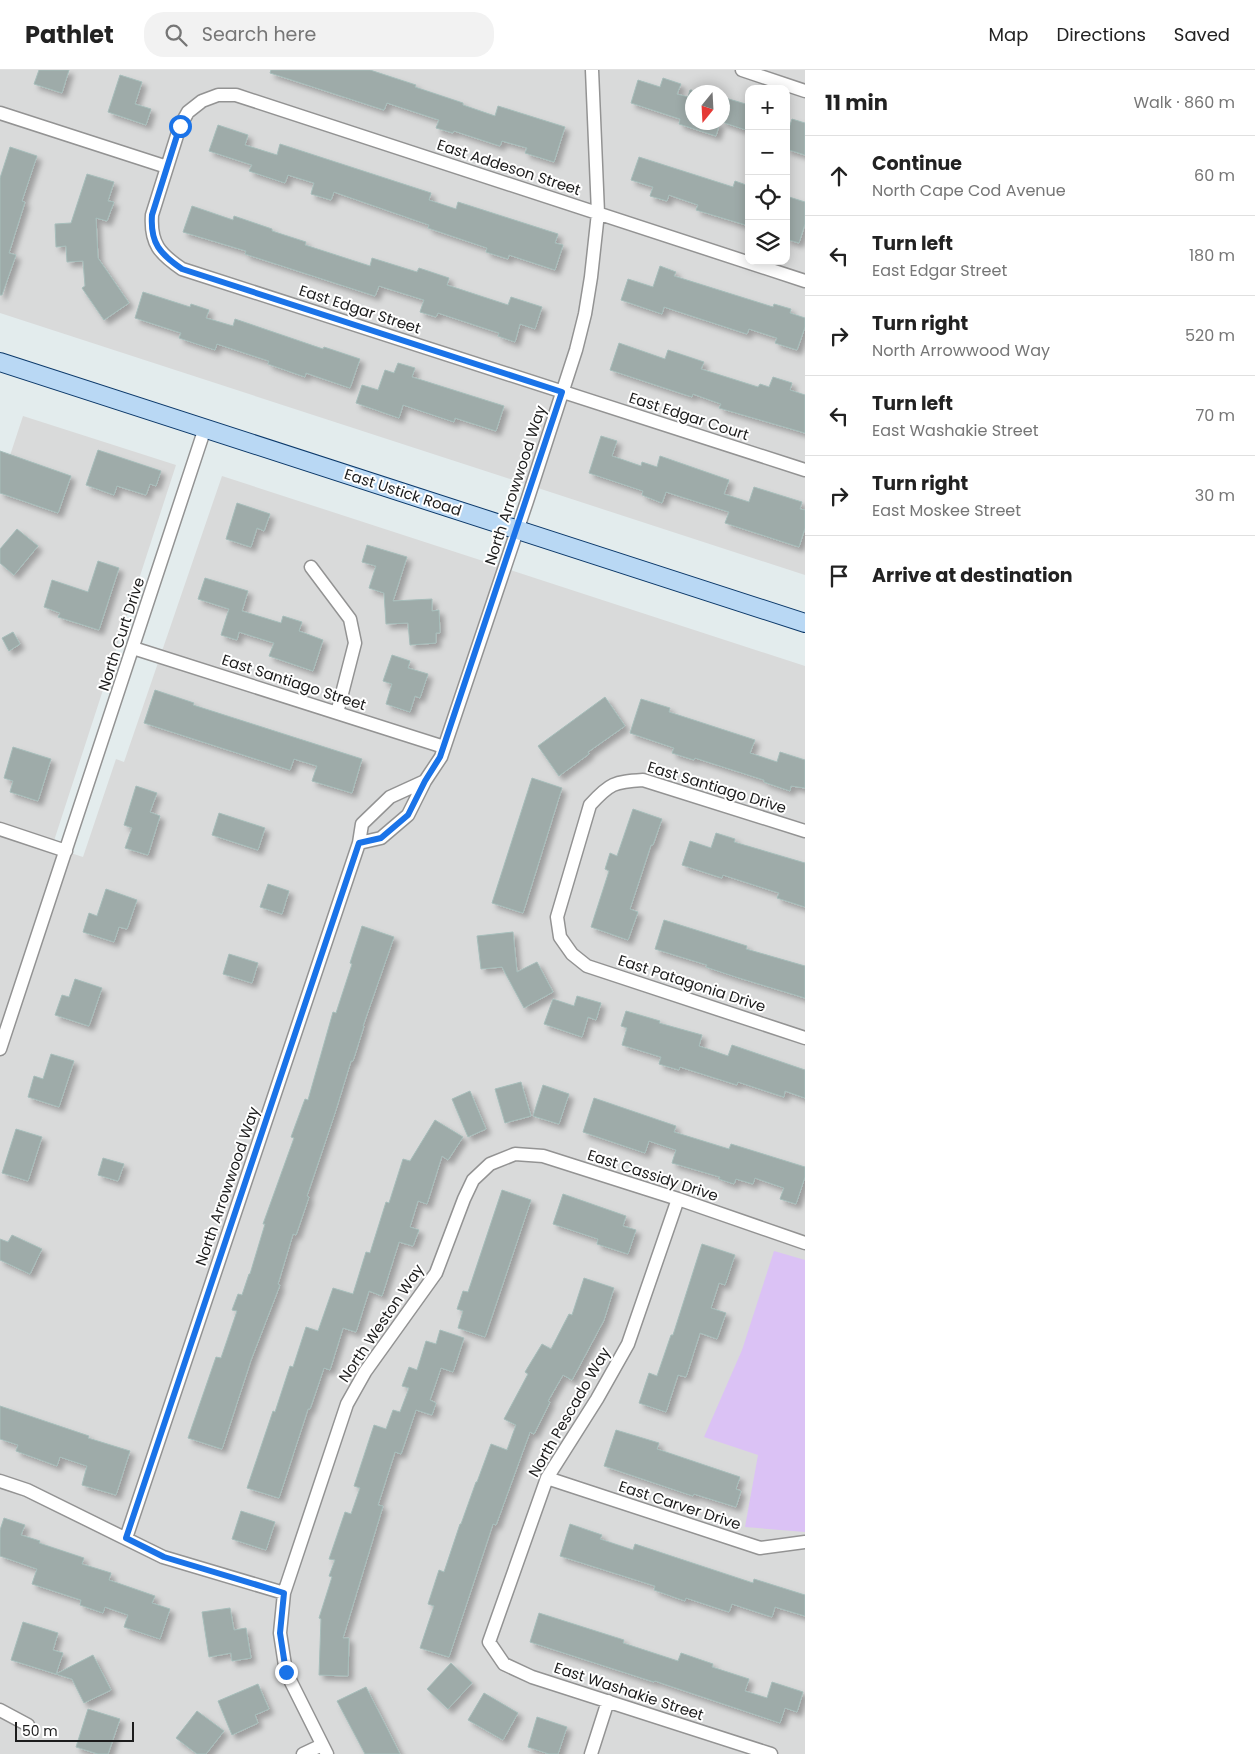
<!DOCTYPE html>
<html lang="en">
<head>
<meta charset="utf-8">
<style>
	body { margin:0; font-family:Poppins,sans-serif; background:#f2f2f2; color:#222 }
	.controls { position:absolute; right:15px; top:15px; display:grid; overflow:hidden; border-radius:10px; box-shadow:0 2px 12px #0003 }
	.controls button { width:45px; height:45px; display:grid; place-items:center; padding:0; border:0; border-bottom:1px solid #e0e0e0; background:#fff; color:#222; font:25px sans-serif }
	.compass { position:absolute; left:685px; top:15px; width:45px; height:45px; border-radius:50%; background:#fff; box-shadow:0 2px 12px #0003; rotate:198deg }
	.scale { position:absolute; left:15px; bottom:12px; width:119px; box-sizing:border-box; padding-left:5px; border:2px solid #1c1c1c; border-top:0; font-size:14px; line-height:18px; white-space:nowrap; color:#1c1c1c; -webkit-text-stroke:4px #fff; paint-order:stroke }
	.stop { position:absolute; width:15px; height:15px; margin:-11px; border:4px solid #1a73e8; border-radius:50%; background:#fff }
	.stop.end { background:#1a73e8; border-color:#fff; box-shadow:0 1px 5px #0008 }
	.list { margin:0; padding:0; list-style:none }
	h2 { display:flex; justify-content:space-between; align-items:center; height:65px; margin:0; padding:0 20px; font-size:21px }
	h2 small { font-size:16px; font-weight:400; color:#767676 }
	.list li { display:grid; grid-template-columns:32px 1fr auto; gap:15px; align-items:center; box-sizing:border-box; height:80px; padding:0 20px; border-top:1px solid #e0e0e0 }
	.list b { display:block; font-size:19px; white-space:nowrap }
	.list p { margin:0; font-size:16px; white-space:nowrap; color:#767676 }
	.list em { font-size:16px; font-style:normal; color:#767676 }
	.icon { flex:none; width:28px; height:28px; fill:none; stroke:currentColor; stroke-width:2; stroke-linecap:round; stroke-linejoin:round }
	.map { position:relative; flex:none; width:805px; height:1684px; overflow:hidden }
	header { display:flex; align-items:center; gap:30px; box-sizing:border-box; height:70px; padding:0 25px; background:#fff; border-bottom:1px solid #e0e0e0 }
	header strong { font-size:24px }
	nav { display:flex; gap:28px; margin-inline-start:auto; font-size:18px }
	.search { width:350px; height:45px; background:#f2f2f2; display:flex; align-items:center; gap:12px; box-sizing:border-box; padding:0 18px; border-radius:20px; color:#767676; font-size:19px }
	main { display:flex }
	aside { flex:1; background:#fff }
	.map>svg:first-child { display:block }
	.residential { fill:#d9dada; fill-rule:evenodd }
	.park { fill:#dbc2f5 }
	.building { fill:#9eaba9; stroke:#a6bdba; filter:url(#shadow) }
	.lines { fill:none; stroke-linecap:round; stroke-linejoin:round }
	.street-casing { stroke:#939393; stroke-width:15 }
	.secondary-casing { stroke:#0c396a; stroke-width:20 }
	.street { stroke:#fff; stroke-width:12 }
	.secondary { stroke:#b9d8f4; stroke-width:18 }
	.route { stroke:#1a73e8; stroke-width:6 }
	.labels { text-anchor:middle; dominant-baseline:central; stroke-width:4; stroke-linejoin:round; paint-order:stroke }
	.street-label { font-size:15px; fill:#1c1c1c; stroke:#fff }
</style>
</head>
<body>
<header>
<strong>Pathlet</strong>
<div class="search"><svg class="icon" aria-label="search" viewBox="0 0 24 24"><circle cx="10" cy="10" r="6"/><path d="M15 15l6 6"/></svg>Search here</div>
<nav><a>Map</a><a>Directions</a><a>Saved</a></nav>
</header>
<main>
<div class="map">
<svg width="805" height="1684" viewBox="0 0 805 1684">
	<defs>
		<filter id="shadow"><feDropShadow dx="4.5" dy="4.5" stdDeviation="2.5" flood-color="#0004"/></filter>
	</defs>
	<rect width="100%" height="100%" fill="#e3eced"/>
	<path class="residential" d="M0,0h805v505l-805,-262zM749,19h37v172h-37zM692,22h30v30h-30z
		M23,346l153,49 -124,382 31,10 33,-98 8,3 98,-286 583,190v1088h-805v-1268z"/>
	<path class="park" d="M774,1181l31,9v272l-60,-5 13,-72 -54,-18 38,-87z"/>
	<path class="building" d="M39,0h30l-7,23 -28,-9z
		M271,0h99l46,15 -1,2 48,16v2l32,11 3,-10 67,21 -11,35 -29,-9 2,-5 -25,-7 -2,5 -46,-15 -1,2 -17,-5 3,-8 -52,-17 -3,7 -114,-37z
		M120,5l22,7 -7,22 16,5 -5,16 -38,-13z
		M663,8l18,6 -4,10 11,3 2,-7h2v32h28l-4,14 -37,-12 1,-5 -49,-16 7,-23 22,7z
		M722,27l27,8v26l-27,-9z
		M792,49l13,4v32l-19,-6v-12z
		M218,55l30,10 -3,10 32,10 3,-11 151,49 -2,7 27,9 2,-7 100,32 -3,9 8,2 -8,25 -46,-15 -1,4 -22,-7 1,-4 -59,-20 1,-3 -95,-33 -3,8 -20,-6 3,-11 -26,-8 -3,8 -36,-12 3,-6 -43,-14z
		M10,77l27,9 -15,45 3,1 -16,51 7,2 -14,40h-2v-117z
		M639,87l94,30 2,-6 14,5v40l-53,-16 2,-5 -29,-10 -2,6 -17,-5 3,-9 -22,-7z
		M87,104l27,8 -6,19 6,1 -7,19 -11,-3 2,40 31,45 -25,17 -22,-32 3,-2 -2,-25 -16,1 -1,-16 -10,1 -1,-23 16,-1z
		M786,126l19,6v22l-6,19 -13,-4z
		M192,136l41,14 1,-4 38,13v2l34,11 -1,3 65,21 2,-8 45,14 2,-4 30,10 -2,7 61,20 3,-8 31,10 -7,22 -15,-5 -5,18 -17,-6 1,-3 -61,-20 -2,4 -16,-5 4,-12 -45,-14 -4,10 -130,-42 1,-3 -63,-19z
		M660,196l16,6 -2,4 99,31 1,-3 17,5 -1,4 15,5v9l-8,23 -22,-7 2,-5 -28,-9 -2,5 -83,-27 -2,7 -41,-14 7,-21 25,8z
		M143,222l47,15 1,-3 18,6 -3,8 27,8 2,-7 88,30 1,-2 36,12 -10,29 -44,-15 -1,4 -37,-13 1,-3 -52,-17 -2,6 -36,-12 2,-5 -46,-15z
		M619,273l46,16 3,-9 36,12 -3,7 57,18 2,-3 9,3 4,-10 19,6 -2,7 15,5v38l-86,-25 2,-4 -28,-10 -1,3 -82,-27z
		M398,293l17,5 -3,9 92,29 -8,25 -41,-13 -1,4 -51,-17 -4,13 -43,-15 6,-18 16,5 7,-20 9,3z
		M601,366l16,5 -5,15 29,10 1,-4 15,5 3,-11 69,24 -5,14 25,8 5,-15 48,15 -2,7 5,1v18l-6,19 -74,-24 4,-11 -63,-20 -4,11 -20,-8 1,-4 -54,-18z
		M98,380l63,21 -5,15 -6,-2 -4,11 -29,-9 -3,9 -28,-10z
		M0,381l71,25 -13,37 -58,-20z
		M237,433l33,11 -6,17 -7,-3 -6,19 -25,-8z
		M17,459l21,17 -24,29 -14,-12v-14z
		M367,475l40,12 -14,44 39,-2v12l7,-1 1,23h-4v10l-26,2 -2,-22 -22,1 -2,-31 -15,-5 7,-22 -14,-4z
		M98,491l21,7 -20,62 -41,-13 2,-4 -16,-6 8,-27 36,12z
		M205,508l43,13 -6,20 39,12 2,-7 19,6 -3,9 24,9 -10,31 -44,-15 5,-13 -35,-11 -2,8 -16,-5 8,-26 -31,-10z
		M13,562l7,12 -11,7 -7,-13z
		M392,585l18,6 -2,7 20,6 -8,24 -5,-2 -5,16 -24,-8 6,-20 -9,-3z
		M155,620l39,13 -1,2 169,54 -10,34 -40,-12 5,-15 -23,-7 -4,11 -146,-47z
		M605,627l20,29 -37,26 1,2 -30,22 -21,-30z
		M641,629l29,9 -1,4 86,28 -5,13 27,9 3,-10 25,8v28l-14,-2 -1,5 -26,-9v-2l-69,-22 -1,2 -22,-7 2,-5 -44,-15z
		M13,677l38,12 -13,42 -28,-9 3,-11 -9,-3z
		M532,708l30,10 -39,125 -31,-10z
		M136,716l21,7 -7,19 10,4 -12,39 -23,-7 7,-20 -8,-3z
		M633,739l29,10 -9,26h-2l-21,64 8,3 -10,28 -37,-13 18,-56 -4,-2 5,-16 7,3z
		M219,743l46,15 -7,22 -46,-15z
		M716,763l19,6 -1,3 71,21v44l-28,-9 2,-5 -56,-18 -1,3 -40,-13 8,-24 21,7z
		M268,814l21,7 -7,23 -22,-7z
		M106,819l31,11 -10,29 -8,-2 -5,15 -31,-10 6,-19 8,3z
		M664,850l83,26 -1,3 59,17v32l-69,-21 -30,-10 1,-2 -52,-16z
		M362,856l32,11 -31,89h1l-11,35h-2l-16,52 -28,83 2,1 -13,38 -3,-1 -15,50 2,1 -29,75 -29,89 -34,-11 28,-81 5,1 16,-47 -5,-1 6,-16 4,1 7,-21h1l15,-50h-2l31,-86 -3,-1 14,-38 3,1 25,-88 3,1 16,-49 -2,-1z
		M513,862l4,40 20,-10 16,30 -29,16 -22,-41 -21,2 -4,-33z
		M229,884l29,9 -6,20 -29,-9z
		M75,909l27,9 -13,38 -34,-11 7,-20 7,2z
		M577,926l24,7 -5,17 -8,-3 -6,20 -38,-13 9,-25 21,7z
		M626,941l34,10 -1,2 43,12 -3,11 29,10 4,-11 73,25v28l-20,-7 -1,6 -46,-15 -1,3 -57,-18 -1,3 -20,-6 2,-7 -39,-12 5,-17 -6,-2z
		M51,984l23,7 -15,46 -31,-10 6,-21 9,3z
		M521,1012l10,34 -26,7 -10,-34z
		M543,1015l26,9 -10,30 -26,-8z
		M470,1021l16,38 -18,8 -16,-38z
		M594,1028l82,28 -2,6 55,17 2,-5 74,23v10l-9,27 -16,-5 4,-11 -29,-10 -2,6 -17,-5 -2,5 -15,-5 1,-2 -48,-14 4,-13 -27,-9 -4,12 -62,-21z
		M435,1050l28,17 -15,23 -6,-4 -15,48 -9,-3 -8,26 9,3 -6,16 -14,-4 -17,54 -13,-5 -13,41 -13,-4 -13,42 -6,-2 -14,41h-2l-29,89 -32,-10 26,-77 2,1 15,-46 3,1 13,-40 12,4 15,-43 20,6 13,-42 4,1 16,-51 3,1 14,-44 7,2z
		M16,1059l26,8 -14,44 -26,-8z
		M103,1088l21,6 -6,17 -20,-6z
		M502,1120l29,10 -46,137 -27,-9 5,-17 -6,-2 6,-18 5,1z
		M563,1124l63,22 -3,10 13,4 -8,24 -31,-10 1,-5 -45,-15z
		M12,1165l30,14 -12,25 -30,-14v-21l8,3z
		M702,1174l33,11 -10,30 -6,-2 -8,25 15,5 -9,26 -17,-6 -14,44 -8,-2 -12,37 -27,-9 10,-30 8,3 14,-41h2z
		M584,1208l30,10 -10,32 -32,60 -9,-5 -15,26 2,1 -16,32 -4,-2 -34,93 -3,-1 -44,133 -29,-9 14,-42 -6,-2 11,-34 5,2 16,-48h1l15,-42h1l14,-38 16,6 9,-25 -12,-6 24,-45 -3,-2 17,-28 9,5 18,-35 3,1z
		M440,1260l24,8 -11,34 -12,-4 -11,32 6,3 -4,12 -16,-5 -15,44 -6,-2 -17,53 5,1 -40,132h6l-1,38 -29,-1 2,-56 -2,-1 13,-41 -3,-1 6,-16 -6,-1 16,-47 6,2 9,-26 -6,-2 20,-61 12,4 7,-19 7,2 9,-24 -7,-2 7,-19 8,3 9,-29 10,3z
		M0,1336l89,30 -1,2 42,13 -14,44 -34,-10 5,-19 -27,-9 -3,9 -41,-15 2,-6 -18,-6z
		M616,1360l43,13 -2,6 83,28 -4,12 5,2 -5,16 -42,-13 -1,2 -89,-30z
		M241,1441l34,11 -9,28 -34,-11z
		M4,1448l21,7 -4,10 19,6 -1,2 45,15 -2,6 29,9 -2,7 46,16 -3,7 18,6 -10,30 -36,-12 4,-12 -23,-8 -2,6 -23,-8 1,-5 -49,-16 5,-15 -37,-13v-26z
		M570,1454l32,11 -2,4 33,11 2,-6 118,39 1,-4 51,16v21l-30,-9 -3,10 -40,-13 -3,8 -43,-14 -1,3 -31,-11 1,-4 -95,-30z
		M230,1538l4,22 12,-2 5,30 -19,3 -1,-8 -22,4 -7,-45z
		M539,1543l85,27 -1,3 55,18 3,-8 32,11 -1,3 37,12 -4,12 22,7 5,-16 31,10 -6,20 -12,-4 -5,15 -125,-42 -1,1 -124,-40z
		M23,1552l35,11 -5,17 10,3 -7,21 37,-19 18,35 -27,13 -12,-24 -61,-19z
		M451,1593l21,20 -24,26 -21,-20z
		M258,1614l11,25 -14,6 3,8 -26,12 -14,-34z
		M366,1617l21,41 13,26h-35l-28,-53z
		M484,1623l34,20 -15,27 -35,-20z
		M88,1639l32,10 -12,35h-10l-22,-7z
		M197,1641l27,20 -18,23h-9l-21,-16z
		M537,1647l30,10 -9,27h-9l-21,-7z"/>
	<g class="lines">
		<defs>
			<path id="street" d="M742,0l63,21
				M0,43l167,54
				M805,211l-569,-186h-18l-16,6 -14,11 -8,14 -28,89c-2,29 8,39 30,54l623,201
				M311,497l39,52 5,24 -18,70
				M133,578l311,99
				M425,711l16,-24 86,-256 49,-151 9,-36 6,-37 7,-64 -6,-143
				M0,759l66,22
				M805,761l-162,-51c-29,2 -33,3 -53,25l-33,112 3,20 12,17 15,12 218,72
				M0,979l205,-621
				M678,1129l-50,145 -31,55 -50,79 -58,164 15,22 28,13 239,77
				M547,1408l213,70 45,-6
				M0,1411l27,9 136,67 121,36
				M126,1468l233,-695 3,-19 28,-27 35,-16 -17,34 -27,23 -22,5
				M0,1640l28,15
				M303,1684l19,-9
				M327,1684l-41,-82 -6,-39 4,-40 63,-189 18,-32 71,-99 28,-74 9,-19 17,-16 25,-10 28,2 135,43 127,44
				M591,1684l17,-53"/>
			<path id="secondary" d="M0,292l805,261"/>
		</defs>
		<use href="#street" class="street-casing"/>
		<use href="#secondary" class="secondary-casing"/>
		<use href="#street" class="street"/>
		<use href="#secondary" class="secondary"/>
	</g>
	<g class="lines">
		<path class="route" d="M180,56l-28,89c-2,28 8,39 30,54l380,123 -122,365 -15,24 -17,34 -27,23 -22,5 -233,695 38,19 120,36 -4,40 6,39"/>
	</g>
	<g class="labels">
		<g class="street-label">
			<text transform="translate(509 97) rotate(18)">East Addeson Street</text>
			<text transform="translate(360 239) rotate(18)">East Edgar Street</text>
			<text transform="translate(689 346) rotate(18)">East Edgar Court</text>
			<text transform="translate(515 415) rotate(-72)">North Arrowwood Way</text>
			<text transform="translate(403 422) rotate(18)">East Ustick Road</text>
			<text transform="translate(121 564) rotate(-72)">North Curt Drive</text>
			<text transform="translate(294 612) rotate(18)">East Santiago Street</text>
			<text transform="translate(717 717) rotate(17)">East Santiago Drive</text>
			<text transform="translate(692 913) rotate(18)">East Patagonia Drive</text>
			<text transform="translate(653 1105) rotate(18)">East Cassidy Drive</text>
			<text transform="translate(227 1116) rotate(-71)">North Arrowwood Way</text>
			<text transform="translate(381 1253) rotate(-56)">North Weston Way</text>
			<text transform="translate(569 1342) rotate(-60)">North Pescado Way</text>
			<text transform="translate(680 1435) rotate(18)">East Carver Drive</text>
			<text transform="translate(629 1621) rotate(18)">East Washakie Street</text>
		</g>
	</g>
</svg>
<div class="controls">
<button>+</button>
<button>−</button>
<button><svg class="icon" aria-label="locate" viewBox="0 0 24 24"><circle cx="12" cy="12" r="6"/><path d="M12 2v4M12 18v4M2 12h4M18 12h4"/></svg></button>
<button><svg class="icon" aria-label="layers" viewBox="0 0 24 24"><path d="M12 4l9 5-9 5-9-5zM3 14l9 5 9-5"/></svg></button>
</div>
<svg class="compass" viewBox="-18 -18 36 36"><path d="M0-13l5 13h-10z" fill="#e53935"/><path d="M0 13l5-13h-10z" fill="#767676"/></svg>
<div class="scale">50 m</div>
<div class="stop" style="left:180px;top:56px"></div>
<div class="stop end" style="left:286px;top:1602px"></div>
</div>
<aside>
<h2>11 min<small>Walk · 860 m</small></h2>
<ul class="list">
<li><svg class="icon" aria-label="ahead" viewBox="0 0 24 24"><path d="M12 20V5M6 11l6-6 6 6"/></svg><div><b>Continue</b><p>North Cape Cod Avenue</p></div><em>60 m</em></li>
<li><svg class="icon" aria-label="left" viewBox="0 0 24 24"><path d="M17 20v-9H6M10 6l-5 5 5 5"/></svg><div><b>Turn left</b><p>East Edgar Street</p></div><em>180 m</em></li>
<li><svg class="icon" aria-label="right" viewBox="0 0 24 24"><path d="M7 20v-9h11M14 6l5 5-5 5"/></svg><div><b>Turn right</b><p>North Arrowwood Way</p></div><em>520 m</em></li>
<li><svg class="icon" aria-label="left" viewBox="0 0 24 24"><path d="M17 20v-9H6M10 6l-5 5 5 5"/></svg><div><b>Turn left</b><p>East Washakie Street</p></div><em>70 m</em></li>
<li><svg class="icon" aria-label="right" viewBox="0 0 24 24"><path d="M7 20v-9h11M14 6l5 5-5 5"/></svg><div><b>Turn right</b><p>East Moskee Street</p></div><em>30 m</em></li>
<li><svg class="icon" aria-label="arrive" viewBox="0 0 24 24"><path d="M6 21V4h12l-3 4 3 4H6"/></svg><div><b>Arrive at destination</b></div></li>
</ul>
</aside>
</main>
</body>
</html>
